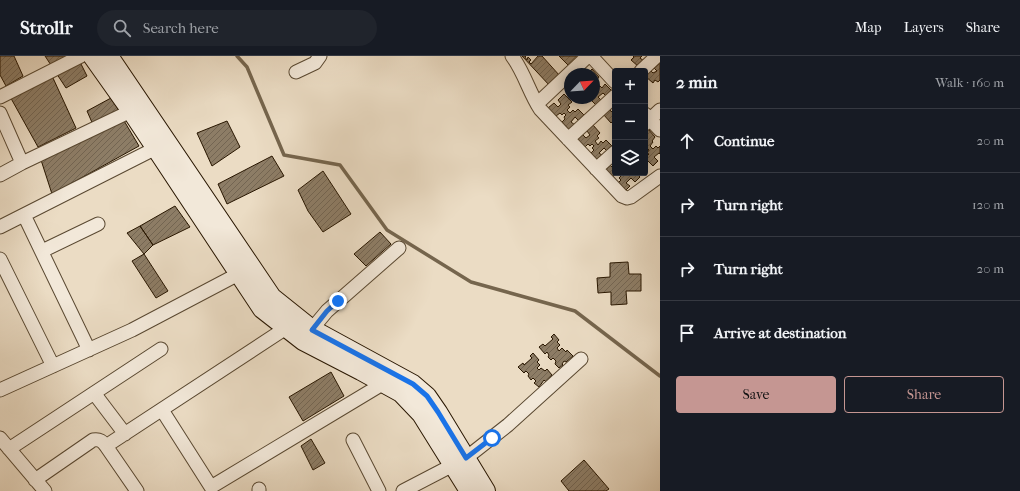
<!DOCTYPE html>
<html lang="en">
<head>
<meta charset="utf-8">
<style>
	body { margin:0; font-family:"IM FELL French Canon",serif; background:#20242c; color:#f1f3f6 }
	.controls { position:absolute; right:12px; top:12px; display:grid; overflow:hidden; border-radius:4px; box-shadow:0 2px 10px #0003 }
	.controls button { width:36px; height:36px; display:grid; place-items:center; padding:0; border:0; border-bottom:1px solid #363941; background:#171b24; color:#f1f3f6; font:20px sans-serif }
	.compass { position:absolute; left:564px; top:12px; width:36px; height:36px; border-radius:50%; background:#171b24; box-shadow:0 2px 10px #0003; rotate:65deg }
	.stop { position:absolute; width:12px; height:12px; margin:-9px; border:3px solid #1a73e8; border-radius:50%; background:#fff }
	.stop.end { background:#1a73e8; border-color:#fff; box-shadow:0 1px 4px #0008 }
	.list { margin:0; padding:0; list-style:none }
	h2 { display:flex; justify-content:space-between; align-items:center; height:52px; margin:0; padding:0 16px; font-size:17px }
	h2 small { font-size:13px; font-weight:400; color:#9ea1a6 }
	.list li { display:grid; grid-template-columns:26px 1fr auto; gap:12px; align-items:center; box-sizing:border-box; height:64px; padding:0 16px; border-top:1px solid #363941 }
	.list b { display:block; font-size:15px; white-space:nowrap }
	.list em { font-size:13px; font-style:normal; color:#9ea1a6 }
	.actions { display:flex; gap:8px; padding:12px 16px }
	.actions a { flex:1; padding:9px 0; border:1px solid #c59692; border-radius:4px; text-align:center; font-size:14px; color:#c59692 }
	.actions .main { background:#c59692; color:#111 }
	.icon { flex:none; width:22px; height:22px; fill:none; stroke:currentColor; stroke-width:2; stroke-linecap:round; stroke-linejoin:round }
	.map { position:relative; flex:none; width:660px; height:435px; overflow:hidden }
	header { display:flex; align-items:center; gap:24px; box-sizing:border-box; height:56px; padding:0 20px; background:#171b24; border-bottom:1px solid #363941 }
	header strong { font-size:19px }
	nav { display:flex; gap:22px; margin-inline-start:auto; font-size:14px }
	.search { width:280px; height:36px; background:#20242c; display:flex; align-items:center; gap:10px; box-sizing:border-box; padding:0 14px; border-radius:22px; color:#9ea1a6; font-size:15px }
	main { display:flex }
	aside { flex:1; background:#171b24 }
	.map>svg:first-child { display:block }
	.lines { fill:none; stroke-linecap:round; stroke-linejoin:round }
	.stream { stroke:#75654d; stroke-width:3.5 }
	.building { fill:url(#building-hatch); stroke:#281600 }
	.street-casing { stroke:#594831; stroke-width:15 }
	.secondary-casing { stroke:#281600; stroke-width:20 }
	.street { stroke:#f2e8d9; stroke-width:13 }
	.secondary { stroke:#f2e8d9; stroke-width:18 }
	.route { stroke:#1a73e8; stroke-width:5 }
</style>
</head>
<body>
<header>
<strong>Strollr</strong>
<div class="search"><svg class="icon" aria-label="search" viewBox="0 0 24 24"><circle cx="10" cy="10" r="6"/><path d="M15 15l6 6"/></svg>Search here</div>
<nav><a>Map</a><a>Layers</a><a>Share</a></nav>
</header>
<main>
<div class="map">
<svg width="660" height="435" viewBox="0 0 660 435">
	<defs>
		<pattern id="building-hatch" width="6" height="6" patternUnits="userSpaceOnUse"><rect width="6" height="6" fill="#8d7d66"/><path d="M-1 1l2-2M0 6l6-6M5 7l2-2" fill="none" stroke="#736552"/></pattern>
	</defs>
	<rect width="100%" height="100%" fill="#ebdcc4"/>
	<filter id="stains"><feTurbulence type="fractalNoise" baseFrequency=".005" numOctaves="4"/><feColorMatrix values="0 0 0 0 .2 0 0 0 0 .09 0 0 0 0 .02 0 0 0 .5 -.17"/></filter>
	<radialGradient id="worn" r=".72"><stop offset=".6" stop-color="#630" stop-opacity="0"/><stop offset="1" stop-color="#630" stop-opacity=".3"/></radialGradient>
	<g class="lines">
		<path class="stream" d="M237,0l10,11 37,88 56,10 47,65 84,52 104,29 85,65"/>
	</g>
	<path class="building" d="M0,0h14l9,20 -17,10 -6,-11z
		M45,0h32l10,20 -21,12z
		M522,0h4l-1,1 2,3 1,-3 3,3 -2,2 2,2 7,-8h4l18,20 -10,10z
		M559,0h19l1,1 -9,10z
		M633,0h9l-2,2 4,3 -5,6 -8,-7 3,-3z
		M660,7v17l-2,2 -3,-2 -2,3 -8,-7 5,-6 3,3 4,-2 -3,-3z
		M592,13l7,8 -3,4 2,1 -4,4 3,3 3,-3 2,2 3,-4 7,7 -5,6 -4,-4 -5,4 4,4 -5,5 -8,-8h5v-24h-7z
		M53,22l23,50 -38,19 -30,-54z
		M564,38l8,8 -4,3 2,2 -3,3 3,3 3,-3 2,2 3,-3 7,7 -6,5 -4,-4 -4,5 4,3 -6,5 -7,-8 3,-3 -1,-2 2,-2 -2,-2 -2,2 -2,-2 -4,3 -8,-8 6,-5 4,4 3,-3 -3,-4z
		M111,42l11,16 -28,13 -7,-16z
		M609,53l4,4 2,-2v8l-4,4 -8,-9z
		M123,63l16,27 -87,48 -11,-34z
		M227,65l13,26 -28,19 -15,-33z
		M593,69l7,8 -3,3 2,2 -4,3 3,4 3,-4 2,2 3,-3 7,7 -5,5 -4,-4 -5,5 4,3 -5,5 -8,-7 4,-4 -2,-2 2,-2 -2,-2 -2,2 -2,-2 -3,3 -8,-8 5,-5 4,4 4,-3 -3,-4z
		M648,73l7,8 -3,4 1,1 -3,4 3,3 3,-3 2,2 2,-2v8l-1,-1 -5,4 4,4 -5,5 -8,-8 4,-4 -2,-1 2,-3 -2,-2 -2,2v-18z
		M272,100l12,20 -57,28 -9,-20z
		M609,108l4,4 2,-2v7h8l2,2 2,-2h9l4,4 -5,5 -4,-4 -5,5 4,3 -5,5 -8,-7 4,-4 -2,-2 2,-2 -2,-2 -2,2 -2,-2 -3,4 -9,-9z
		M323,115l28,43 -28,18 -15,-21 -10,-21z
		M175,150l15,21 -37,18 -13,-19z
		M140,170l13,19 -9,9 -17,-21z
		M380,176l11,12 -25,22 -12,-12z
		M144,198l24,37 -12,7 -24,-37z
		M628,206l1,12h12v17h-15l1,13 -16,1v-13l-13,1 -1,-15 13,-1v-14z
		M554,278l5,6 -2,2 3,3 -3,3 2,3 3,-3 4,4 1,-2 6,6 -7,6 -2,-1 -2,3 1,1 -4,3 -4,-4 1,-3 -3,-3 -2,2 -3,-3 1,-2 -2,-3 -2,2 -6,-7 4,-3 2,2 8,-7 -2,-2z
		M533,297l6,7 -2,2 3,3 -3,3 2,2 2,-2 4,3 2,-2 5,6 -6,7 -2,-2 -5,7 -5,-4 2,-2 -3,-3 -2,2 -3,-4 1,-2 -3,-3 -2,2 -6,-6 5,-4 1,2 8,-7 -2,-2z
		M331,316l13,24 -41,25 -14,-24z
		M311,383l14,24 -12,7 -12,-24z
		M584,404l25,29 -3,2h-37l-8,-10z"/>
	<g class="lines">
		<defs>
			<path id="street" d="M512,0c12,16 17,36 28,53l82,87 5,2 4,-1 29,-21
				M591,0l24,26
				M641,15l16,-15
				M296,16l19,-9 5,-7
				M0,41l81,-41
				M537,48l51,-48
				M0,57l22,50
				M645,58l15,16
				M645,68l15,-14
				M568,83l47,-43
				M596,113l19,-17
				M0,119l22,-12 109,-52
				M24,159l65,135
				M0,171l162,-82
				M42,195l56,-27
				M0,203l53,107
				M312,273l15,-18 72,-63
				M0,334l132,-60 114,-60
				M94,337l31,41
				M162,354l49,77 173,-104
				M0,382l45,53
				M353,384l26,51
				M106,390l180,-118
				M9,393l152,-100
				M466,402l42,-33 73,-66
				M35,424l58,-40c7,-1 9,1 13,6l31,45
				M259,433v2
				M403,435l50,-26"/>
			<path id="secondary" d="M92,0l39,55 131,198 41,32 58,30 40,22 20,21 48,77
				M109,0l163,241 40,32 101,55 14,12 11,16 48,79"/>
		</defs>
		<use href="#street" class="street-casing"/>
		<use href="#secondary" class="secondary-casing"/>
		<use href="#street" class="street"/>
		<use href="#secondary" class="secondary"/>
	</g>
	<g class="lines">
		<path class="route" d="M338,245l-11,10 -15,19 101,54 14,12 11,16 28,46 26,-20"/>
	</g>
	<rect width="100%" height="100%" filter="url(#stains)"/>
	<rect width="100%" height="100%" fill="url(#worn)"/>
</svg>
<div class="controls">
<button>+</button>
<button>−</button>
<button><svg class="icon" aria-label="layers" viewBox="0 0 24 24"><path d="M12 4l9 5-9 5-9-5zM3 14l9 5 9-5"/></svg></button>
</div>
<svg class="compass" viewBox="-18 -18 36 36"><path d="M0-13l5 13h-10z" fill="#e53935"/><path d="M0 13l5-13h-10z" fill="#9ea1a6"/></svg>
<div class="stop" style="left:492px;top:382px"></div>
<div class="stop end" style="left:338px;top:245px"></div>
</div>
<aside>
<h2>2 min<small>Walk · 160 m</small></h2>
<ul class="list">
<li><svg class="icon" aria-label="ahead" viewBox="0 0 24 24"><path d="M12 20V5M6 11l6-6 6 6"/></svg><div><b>Continue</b></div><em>20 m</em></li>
<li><svg class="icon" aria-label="right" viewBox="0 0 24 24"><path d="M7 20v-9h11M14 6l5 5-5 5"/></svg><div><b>Turn right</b></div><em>120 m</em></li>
<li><svg class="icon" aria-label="right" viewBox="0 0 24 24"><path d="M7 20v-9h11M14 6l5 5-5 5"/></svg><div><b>Turn right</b></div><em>20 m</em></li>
<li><svg class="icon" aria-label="arrive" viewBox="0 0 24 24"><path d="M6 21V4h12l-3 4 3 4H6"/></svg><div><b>Arrive at destination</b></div></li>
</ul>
<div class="actions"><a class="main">Save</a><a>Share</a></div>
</aside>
</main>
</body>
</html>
